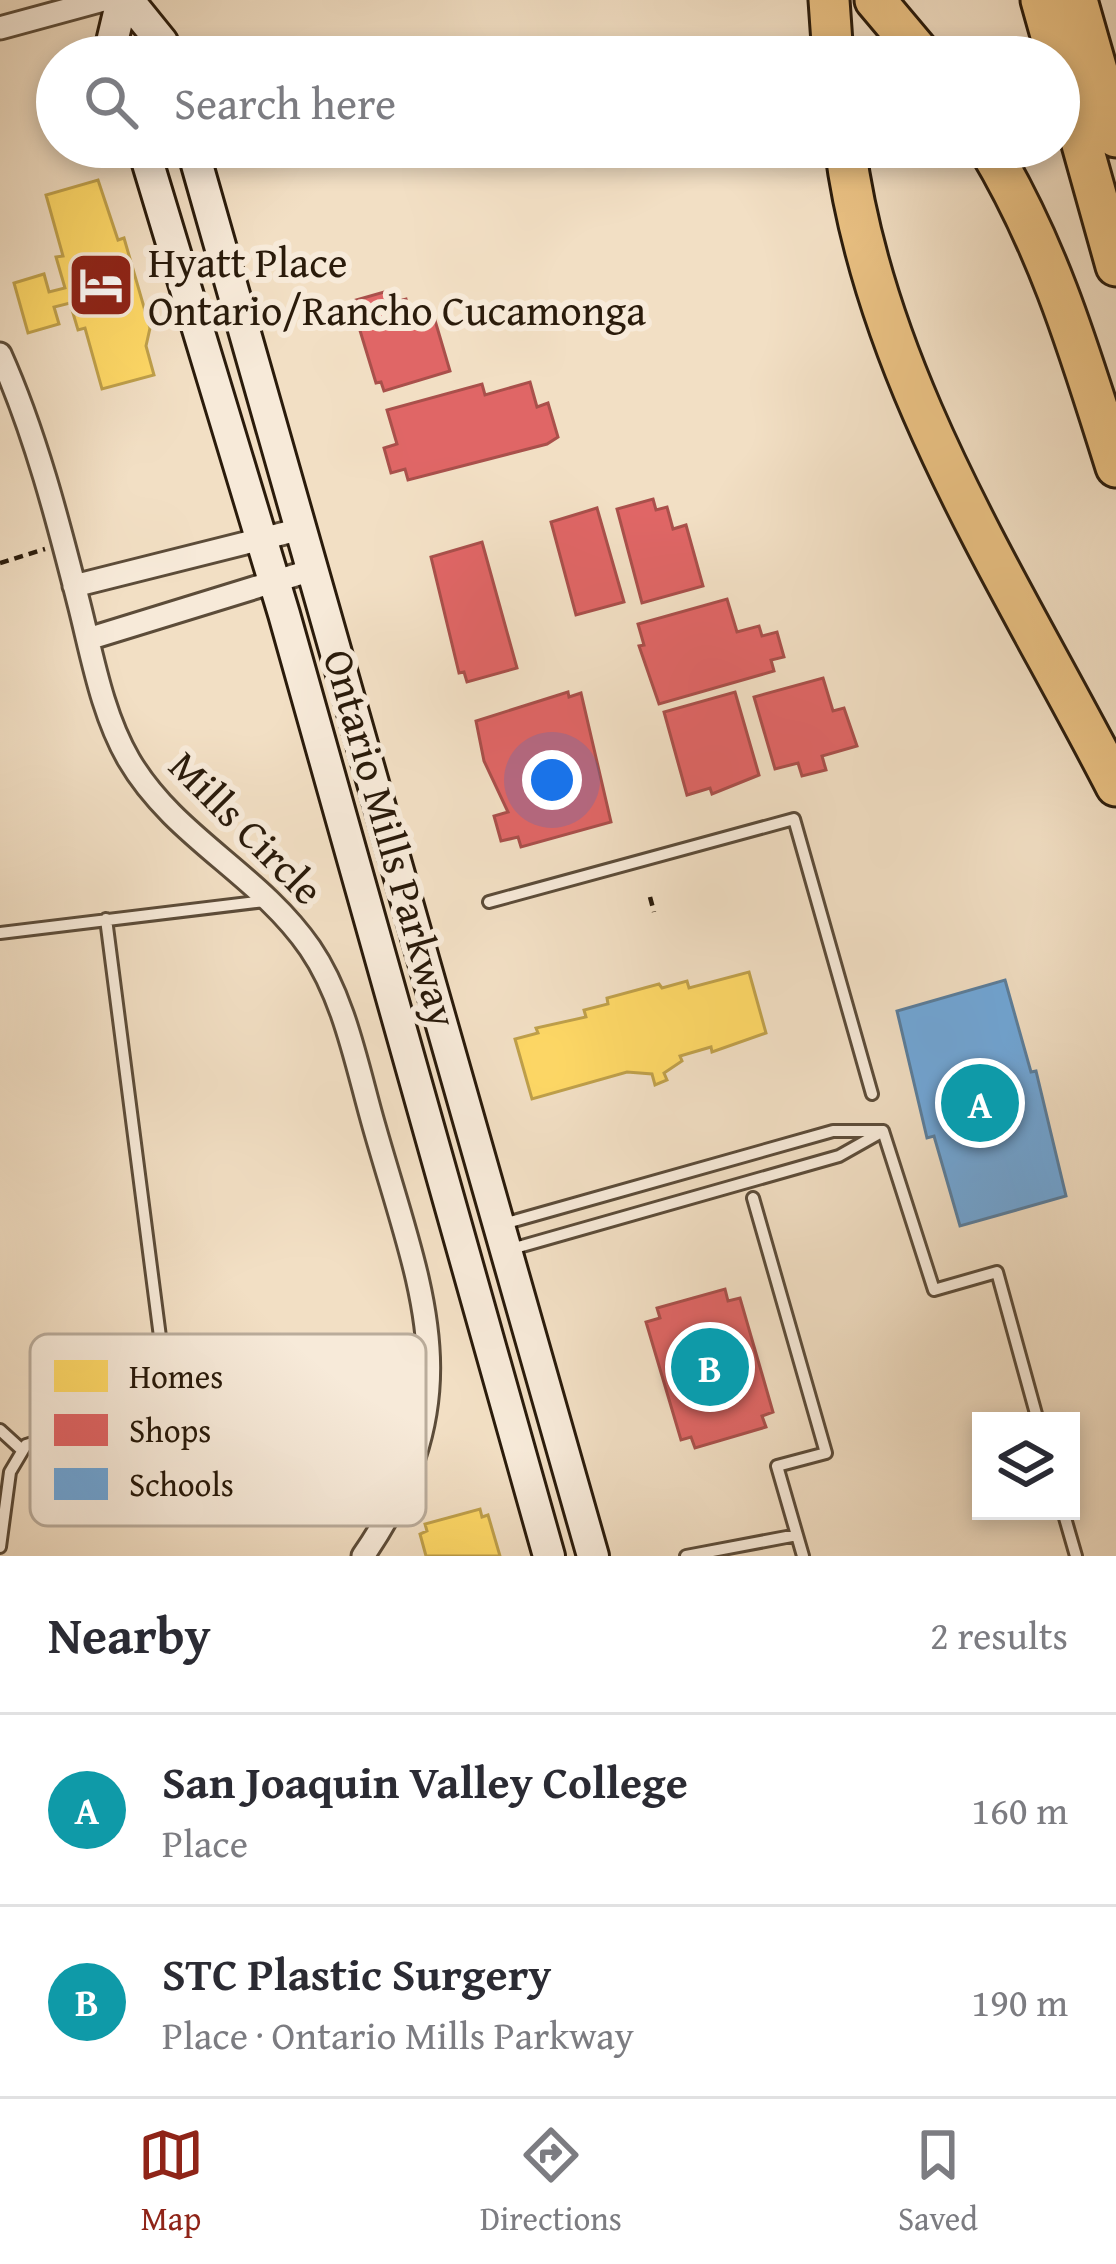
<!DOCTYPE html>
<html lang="en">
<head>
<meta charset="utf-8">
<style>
	body { margin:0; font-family:"Gentium Book Plus",serif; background:#f7f7f7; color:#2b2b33 }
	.controls { position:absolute; right:36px; bottom:36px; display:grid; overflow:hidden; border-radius:0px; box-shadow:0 6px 18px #0003 }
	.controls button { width:108px; height:108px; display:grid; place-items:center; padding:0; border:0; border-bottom:3px solid #e1e1e2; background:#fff; color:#2b2b33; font:60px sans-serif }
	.you { position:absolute; left:552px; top:780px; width:42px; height:42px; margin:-30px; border:9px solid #fff; border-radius:50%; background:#1a73e8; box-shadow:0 0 0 18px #1a73e833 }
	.badge { display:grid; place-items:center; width:78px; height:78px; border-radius:50%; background:#8f2418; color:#fff; font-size:39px; font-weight:700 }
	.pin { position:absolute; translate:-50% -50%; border:6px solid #fff; box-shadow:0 3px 12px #0006 }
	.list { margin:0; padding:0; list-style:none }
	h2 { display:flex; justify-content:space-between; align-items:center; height:156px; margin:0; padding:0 48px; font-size:51px }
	h2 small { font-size:39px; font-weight:400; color:#7c7c81 }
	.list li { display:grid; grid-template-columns:78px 1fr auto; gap:36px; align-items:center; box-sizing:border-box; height:192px; padding:0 48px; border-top:3px solid #e1e1e2 }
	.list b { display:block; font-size:45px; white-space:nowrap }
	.list p { margin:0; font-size:39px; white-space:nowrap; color:#7c7c81 }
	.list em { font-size:39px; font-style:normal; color:#7c7c81 }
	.icon { flex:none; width:66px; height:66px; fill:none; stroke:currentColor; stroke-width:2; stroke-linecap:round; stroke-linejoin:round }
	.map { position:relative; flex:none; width:1116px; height:1556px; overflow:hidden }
	.search { position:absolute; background:#fff; box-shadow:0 6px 18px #0003; left:36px; right:36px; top:36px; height:132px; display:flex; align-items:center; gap:30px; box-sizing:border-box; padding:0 42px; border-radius:66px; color:#7c7c81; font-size:45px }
	.sheet { height:540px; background:#fff }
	nav { display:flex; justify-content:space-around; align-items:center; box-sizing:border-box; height:168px; border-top:3px solid #e1e1e2; background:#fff; font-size:33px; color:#7c7c81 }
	nav a { display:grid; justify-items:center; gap:6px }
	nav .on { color:#8f2418 }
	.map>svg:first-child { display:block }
	.homes { fill:#ffd966; stroke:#bfa04b; stroke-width:3 }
	.shops { fill:#e06666; stroke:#a9504b; stroke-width:3 }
	.schools { fill:#6fa8dc; stroke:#5a7e9d; stroke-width:3 }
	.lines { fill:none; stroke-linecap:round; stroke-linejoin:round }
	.service-casing { stroke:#5c4c39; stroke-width:16 }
	.minor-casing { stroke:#5c4c39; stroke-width:27 }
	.secondary-casing { stroke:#2a1b0b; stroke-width:36 }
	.motorway-casing { stroke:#2a1b0b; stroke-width:45 }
	.path { stroke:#2a1b0b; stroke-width:4.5; stroke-dasharray:9 6; stroke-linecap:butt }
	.service { stroke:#f7ead9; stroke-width:10 }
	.minor { stroke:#f7ead9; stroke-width:21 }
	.secondary { stroke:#f7ead9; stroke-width:30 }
	.motorway { stroke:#e9c082; stroke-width:39 }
	.labels { text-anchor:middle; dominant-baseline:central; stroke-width:12; stroke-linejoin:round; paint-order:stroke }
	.poi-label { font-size:42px; fill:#2a1b0b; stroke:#f7ead9; text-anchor:start }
	.street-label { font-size:42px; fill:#2a1b0b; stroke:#f7ead9 }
	.key { fill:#f7ead9; stroke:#baac9b; stroke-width:3 }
	.key-label { font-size:33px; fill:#2a1b0b }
</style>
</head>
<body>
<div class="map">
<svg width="1116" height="1556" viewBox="0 0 1116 1556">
	<rect width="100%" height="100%" fill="#f2dfc4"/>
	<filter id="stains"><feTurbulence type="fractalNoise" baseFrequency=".00167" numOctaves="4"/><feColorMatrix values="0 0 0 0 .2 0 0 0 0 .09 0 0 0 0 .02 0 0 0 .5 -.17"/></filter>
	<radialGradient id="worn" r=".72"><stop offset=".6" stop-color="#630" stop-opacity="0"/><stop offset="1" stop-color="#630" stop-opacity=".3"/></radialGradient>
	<path class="homes" d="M98,180l20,60 6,-2 26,90 -4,18 8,29 -52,14 -17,-61 -7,2 -8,-27 -16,4 5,17 -31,9 -14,-50 30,-9 5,18 16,-4 -9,-31 7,-1 -17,-61z
		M749,972l17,61 -54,19 -1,-5 -31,9 2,5 -18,12 3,7 -12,5 -3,-11 -25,-2 -95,27 -17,-60 23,-6 -2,-5 50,-11 -2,-7 24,-6 -1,-6 52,-14 3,4 25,-7 2,7z
		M480,1509l2,8 6,-2 12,41h-74l-6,-22 7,-3 -2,-7z"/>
	<path class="shops" d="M391,290l4,12 11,-3 3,12 12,-4 4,13 9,-3 16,54 -66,20 -3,-9 -5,1 -22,-72 5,-1 -3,-10z
		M530,382l7,25 11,-4 10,34 -11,7 -139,36 -3,-11 -14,4 -7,-25 13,-4 -10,-34 95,-26 3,11z
		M653,499l3,11 11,-3 6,22 13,-4 17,61 -61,17 -25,-94z
		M597,508l27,94 -48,13 -25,-93z
		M482,542l35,126 -50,14 -3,-10 -5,1 -28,-116z
		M727,599l10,33 22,-6 3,10 15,-4 7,25 -13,3 3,11 -115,33 -20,-58 5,-1 -6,-21z
		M823,678l10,33 11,-3 13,38 -35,10 4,14 -24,6 -4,-13 -23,6 -21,-72z
		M568,692l1,5 12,-4 30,129 -90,25 -3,-10 -17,4 -7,-25 14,-4 -24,-51 -8,-40z
		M735,692l24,83 -47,19 -2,-6 -23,7 -23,-83z
		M725,1289l3,12 12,-3 33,114 -11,4 4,11 -71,21 -4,-11 -10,3 -35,-118 14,-4 -3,-10z"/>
	<path class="schools" d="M1005,980l26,92 5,-1 30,125 -106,30 -26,-90 -7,2 -30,-127z"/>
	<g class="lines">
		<defs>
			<path id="service" d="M489,902l305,-83 78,275
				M0,933l265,-32
				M883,1131l51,159 63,-18 41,149
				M753,1198l73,255 -49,13 26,90
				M503,1224l330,-93h50
				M508,1250l331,-94 39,-22
				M0,1430l22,20
				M1063,1511l13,45
				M0,1547l10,-75 16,-27c47,-16 123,4 141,-54l-61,-472
				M686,1556l111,-21"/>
			<path id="minor" d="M0,28l103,-28
				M0,354c35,78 58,167 79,250 13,51 23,110 50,156 45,77 130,114 181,188 35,51 47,119 64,178 48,169 99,270 -11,430
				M74,586l227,-57
				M88,639l224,-69"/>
			<path id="secondary" d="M128,0l34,42 4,15
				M117,57l-5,-15 10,-42
				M143,147l141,467 265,942
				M192,147l401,1409"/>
			<path id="motorway" d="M829,0l4,57
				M875,0l48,57
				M1041,0l16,57
				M1077,0l39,137
				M1059,62l57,204
				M845,147c30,232 166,435 271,639
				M988,147c62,103 92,206 128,320"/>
		</defs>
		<use href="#service" class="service-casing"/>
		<use href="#minor" class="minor-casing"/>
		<use href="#secondary" class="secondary-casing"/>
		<use href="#motorway" class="motorway-casing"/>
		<path class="path" d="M0,563l45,-14
			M650,897l4,15"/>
		<use href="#service" class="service"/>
		<use href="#minor" class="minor"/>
		<use href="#secondary" class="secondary"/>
		<use href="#motorway" class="motorway"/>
	</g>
	<defs>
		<symbol id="hotel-square" viewBox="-11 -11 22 22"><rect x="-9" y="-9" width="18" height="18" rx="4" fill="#8f2418" stroke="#f7ead9"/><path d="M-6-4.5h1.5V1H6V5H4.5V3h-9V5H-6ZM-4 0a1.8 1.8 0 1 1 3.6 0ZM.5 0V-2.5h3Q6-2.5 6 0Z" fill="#fff"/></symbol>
	</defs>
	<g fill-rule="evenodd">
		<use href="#hotel-square" x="63" y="247" width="76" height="76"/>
	</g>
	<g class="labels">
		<g class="poi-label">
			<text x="148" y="261">Hyatt Place<tspan x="148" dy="48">Ontario/Rancho Cucamonga</tspan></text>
		</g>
		<g class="street-label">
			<text transform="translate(247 827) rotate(45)">Mills Circle</text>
			<text transform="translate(392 838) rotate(74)">Ontario Mills Parkway</text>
		</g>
	</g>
	<rect x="30" y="1334" width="396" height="192" rx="18" class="key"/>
	<rect x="54" y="1360" width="54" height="32" fill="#ffd966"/>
	<rect x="54" y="1414" width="54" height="32" fill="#e06666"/>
	<rect x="54" y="1468" width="54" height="32" fill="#6fa8dc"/>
	<g class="key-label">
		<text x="129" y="1388">Homes</text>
		<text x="129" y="1442">Shops</text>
		<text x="129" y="1496">Schools</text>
	</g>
	<rect width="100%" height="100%" filter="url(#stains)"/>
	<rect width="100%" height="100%" fill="url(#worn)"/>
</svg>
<div class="controls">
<button><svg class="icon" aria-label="layers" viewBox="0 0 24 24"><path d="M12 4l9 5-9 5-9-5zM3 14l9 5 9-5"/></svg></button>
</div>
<div class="you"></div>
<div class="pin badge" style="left:980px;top:1103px;background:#0f9aa8">A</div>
<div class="pin badge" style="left:710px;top:1367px;background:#0f9aa8">B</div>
<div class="search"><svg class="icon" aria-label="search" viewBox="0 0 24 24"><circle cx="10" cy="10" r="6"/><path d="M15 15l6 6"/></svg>Search here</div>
</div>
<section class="sheet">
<h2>Nearby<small>2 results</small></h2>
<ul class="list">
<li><span class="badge" style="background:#0f9aa8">A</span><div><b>San Joaquin Valley College</b><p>Place</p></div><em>160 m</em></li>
<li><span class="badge" style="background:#0f9aa8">B</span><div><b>STC Plastic Surgery</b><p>Place · Ontario Mills Parkway</p></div><em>190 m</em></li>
</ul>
</section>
<nav>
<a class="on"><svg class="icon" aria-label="map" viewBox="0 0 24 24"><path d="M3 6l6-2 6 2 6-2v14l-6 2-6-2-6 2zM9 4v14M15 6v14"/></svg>Map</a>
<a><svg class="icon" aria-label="directions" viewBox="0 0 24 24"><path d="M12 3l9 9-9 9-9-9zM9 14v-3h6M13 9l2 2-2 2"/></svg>Directions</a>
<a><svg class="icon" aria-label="saved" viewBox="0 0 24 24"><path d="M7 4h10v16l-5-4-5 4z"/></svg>Saved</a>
</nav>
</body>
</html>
